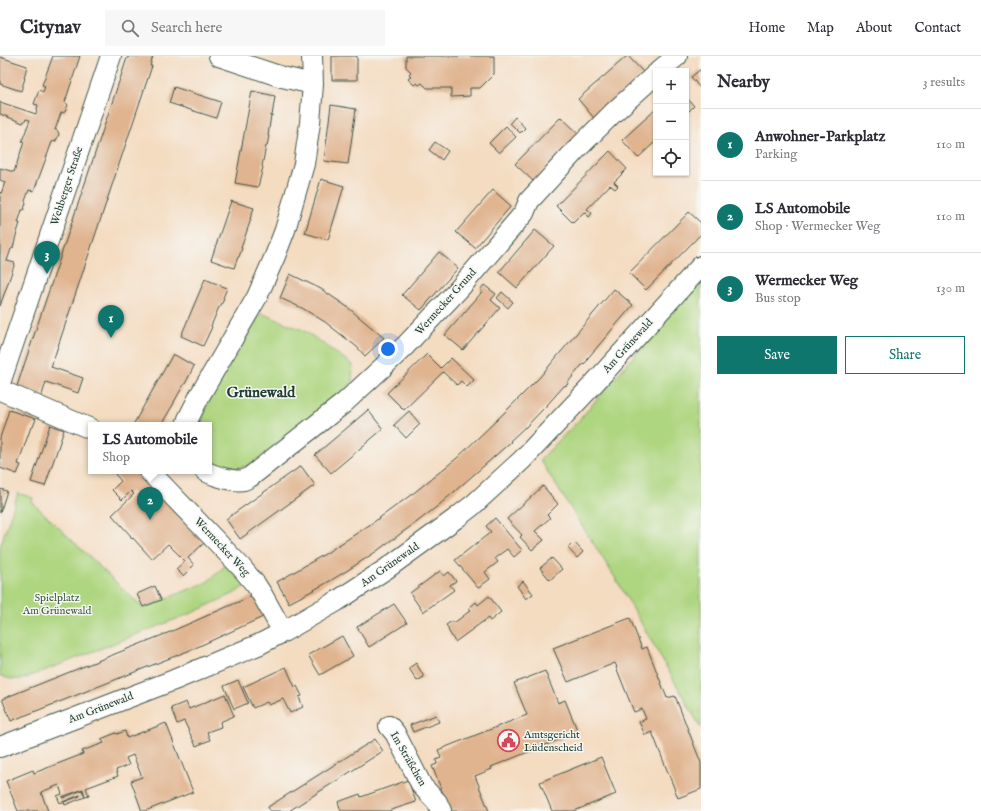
<!DOCTYPE html>
<html lang="en">
<head>
<meta charset="utf-8">
<style>
	body { margin:0; font-family:"IM FELL English",serif; background:#f7f7f7; color:#2b2b33 }
	.controls { position:absolute; right:12px; top:12px; display:grid; overflow:hidden; border-radius:0px; box-shadow:0 1px 3px #0004 }
	.controls button { width:36px; height:36px; display:grid; place-items:center; padding:0; border:0; border-bottom:1px solid #e1e1e2; background:#fff; color:#2b2b33; font:20px sans-serif }
	.you { position:absolute; left:388px; top:293px; width:14px; height:14px; margin:-10px; border:3px solid #fff; border-radius:50%; background:#1a73e8; box-shadow:0 0 0 6px #1a73e833 }
	.badge { display:grid; place-items:center; width:26px; height:26px; border-radius:50%; background:#0f766e; color:#fff; font-size:13px; font-weight:700 }
	.pin { position:absolute; translate:-50% -33px; filter:drop-shadow(0 1px 2px #0008) }
	.pin::after { content:''; position:absolute; top:21px; width:14px; height:12px; background:inherit; clip-path:polygon(0 0,100% 0,50% 100%) }
	.popup { position:absolute; left:88px; top:366px; width:124px; height:52px; box-sizing:border-box; display:grid; place-content:center; border-radius:0px; background:#fff; filter:drop-shadow(0 1px 3px #0005); font-size:13px; white-space:nowrap; color:#7c7c81 }
	.popup b { font-size:15px; color:#2b2b33 }
	.popup::after { content:''; position:absolute; left:50%; top:100%; margin-left:-8px; border:8px solid transparent; border-top-color:#fff }
	.list { margin:0; padding:0; list-style:none }
	h2 { display:flex; justify-content:space-between; align-items:center; height:52px; margin:0; padding:0 16px; font-size:17px }
	h2 small { font-size:13px; font-weight:400; color:#7c7c81 }
	.list li { display:grid; grid-template-columns:26px 1fr auto; gap:12px; align-items:center; box-sizing:border-box; height:72px; padding:0 16px; border-top:1px solid #e1e1e2 }
	.list b { display:block; font-size:15px; white-space:nowrap }
	.list p { margin:0; font-size:13px; white-space:nowrap; color:#7c7c81 }
	.list em { font-size:13px; font-style:normal; color:#7c7c81 }
	.actions { display:flex; gap:8px; padding:12px 16px }
	.actions a { flex:1; padding:9px 0; border:1px solid #0f766e; border-radius:0px; text-align:center; font-size:14px; color:#0f766e }
	.actions .main { background:#0f766e; color:#fff }
	.icon { flex:none; width:22px; height:22px; fill:none; stroke:currentColor; stroke-width:2; stroke-linecap:round; stroke-linejoin:round }
	.map { position:relative; flex:none; width:701px; height:755px; overflow:hidden }
	header { display:flex; align-items:center; gap:24px; box-sizing:border-box; height:56px; padding:0 20px; background:#fff; border-bottom:1px solid #e1e1e2 }
	header strong { font-size:19px }
	nav { display:flex; gap:22px; margin-inline-start:auto; font-size:14px }
	.search { width:280px; height:36px; background:#f7f7f7; display:flex; align-items:center; gap:10px; box-sizing:border-box; padding:0 14px; border-radius:0px; color:#7c7c81; font-size:15px }
	main { display:flex }
	aside { flex:1; background:#fff }
	.map>svg:first-child { display:block }
	.green { fill:#aed57f; stroke:#66895a }
	.building { fill:#e0b48f }
	.lines { fill:none; stroke-linecap:round; stroke-linejoin:round }
	.minor-casing { stroke:#3f5549; stroke-width:22 }
	.minor { stroke:#fff; stroke-width:20 }
	.labels { text-anchor:middle; dominant-baseline:central; stroke-width:3; stroke-linejoin:round; paint-order:stroke }
	.street-label { font-size:11px; fill:#1f3d34; stroke:#f6f6f2 }
	.park-label { font-size:11px; fill:#3c5b43; stroke:#f6f6f2 }
	.poi-label { font-size:11px; fill:#1f3d34; stroke:#f6f6f2; text-anchor:start }
	.district-label { font-size:15px; font-weight:bold; fill:#1f3d34; stroke:#f6f6f2 }
</style>
</head>
<body>
<header>
<strong>Citynav</strong>
<div class="search"><svg class="icon" aria-label="search" viewBox="0 0 24 24"><circle cx="10" cy="10" r="6"/><path d="M15 15l6 6"/></svg>Search here</div>
<nav><a>Home</a><a>Map</a><a>About</a><a>Contact</a></nav>
</header>
<main>
<div class="map">
<svg width="701" height="755" viewBox="0 0 701 755">
	<rect width="100%" height="100%" fill="#f6f6f2"/>
	<filter id="ink" filterUnits="userSpaceOnUse"><feTurbulence type="fractalNoise" baseFrequency=".025" numOctaves="2"/><feDisplacementMap in="SourceGraphic" scale="8" xChannelSelector="R" yChannelSelector="G"/><feConvolveMatrix kernelMatrix="1 2 1 2 8 2 1 2 1" color-interpolation-filters="sRGB"/></filter>
	<filter id="wash" filterUnits="userSpaceOnUse"><feTurbulence type="fractalNoise" baseFrequency=".012" numOctaves="4" result="noise"/><feDisplacementMap in="SourceGraphic" scale="16" xChannelSelector="R" yChannelSelector="G"/><feGaussianBlur stdDeviation="0.9" result="paint"/><feColorMatrix in="noise" values="0 0 0 0 0 0 0 0 0 0 0 0 0 0 0 0 0 1.4 0 .05"/><feComposite in="paint" operator="in"/></filter>
	<g filter="url(#wash)">
		<rect width="100%" height="100%" fill="#f4dcc1"/>
		<path class="green" d="M701,225v447l-85,-149 -76,-119 40,-41 76,-89z
			M261,257l44,18 48,34 -1,17 -11,14 -93,70 -17,3 -22,-8v-36h-8l7,-24z
			M18,437l15,5 -1,4 111,106 64,-26 19,-17 20,20 -11,8 -41,19 -171,67c-9,1 -15,0 -23,-4v-128z"/>
		<g id="blocks">
			<path class="building" d="M53,0h27l-15,46 3,3 -3,7 -4,1 -6,17h2l2,4 -3,7 -4,1 -18,49 -5,-1 -4,11 1,2 -1,3 -1,4h-2l-4,13h2l-5,16v2l-1,3 -1,4 -2,1 -4,12 8,2 -15,43v-112h1l4,-12 -5,-2v-12l14,4 10,-30 -2,-1 8,-21 -4,-1 -3,4 -23,-9v-12l36,12 2,-9 -4,-1 5,-14 4,2 2,-6 -3,-1z
				M129,0h24l-3,10h2l-101,301 32,11 -5,15 -32,-11 -5,16 -25,-9 111,-331h1z
				M332,0h25v24h-25z
				M406,0h88v18l-14,14h-10v8l-19,1v-9h-24l-5,-5 -3,2 -2,-2 -3,2 -6,-6 3,-3 -2,-2 2,-2 -5,-5z
				M627,0h1l16,17 -50,45 -16,-19z
				M0,1l27,9 -3,12h1l-4,13 -21,-7z
				M701,13v20l-10,-12z
				M174,31l47,15 -5,16 -47,-15z
				M252,35l23,5 -3,20 -1,-1 -3,21h1l-2,10h-1l-4,20 1,1 -5,20 -23,-4z
				M686,41l8,9 -8,8z
				M331,49l25,4 -8,55 -24,-3z
				M656,53v32l-18,17 -16,-18z
				M515,61l10,11 -5,5 -10,-10z
				M561,61l18,17 -46,47 -18,-17z
				M506,70l10,11 -17,16 -10,-10z
				M435,86l13,9 -6,9 -13,-10z
				M610,95l17,18 -13,13 4,4 -3,3 -5,-4 -23,24 5,4 -3,4 -5,-5 -11,11 -17,-17z
				M321,123l23,7 -16,54 -23,-7z
				M493,134l18,16 -36,42 -19,-16z
				M231,145l23,7 -4,11h1l-10,29h1l-3,9h-1l-4,11 -23,-8z
				M689,156l12,11v11l-55,56 -17,-17z
				M535,174l19,16 -37,42 -18,-16z
				M439,196l19,16 -37,42 -19,-15z
				M290,218l31,15 25,17 38,32 -19,18 -8,-9 -32,-25 -23,-14 -22,-10z
				M205,223l22,9 -4,10 1,1 -4,8h-1l-8,19 1,1 -9,19 -22,-10z
				M484,229l12,9 -5,6 9,8 -37,42 -18,-15 37,-43 -2,-2z
				M614,233l19,16 -46,54 1,1 -5,5h-1l-13,16 -2,4 -3,1 -17,19 -2,2 -20,21v-1l-15,14 1,1 -6,5 -19,17 -47,41 -22,17 -17,12 -6,5v-1l-17,13 -29,19 -25,15 -34,18 -12,-21 48,-28 46,-30 44,-32 42,-34 43,-41 39,-39z
				M502,236l11,10 -5,6 -11,-10z
				M173,298l21,12 -9,18h-1l-10,18v1l-13,22h-28z
				M427,298l14,14 10,-10 23,22 -7,7 -6,-6 -4,4 -14,-13 -39,38 -17,-17z
				M9,354l27,9 -3,8h-2l-13,37 3,1 -4,9 -17,-6v-30z
				M368,354l15,19 -52,44 -16,-18z
				M409,355l11,13 -14,14 -12,-13z
				M50,369l14,5 -19,56 -14,-4z
				M301,410l14,19 -75,54 -14,-20z
				M118,415h19l67,72 -16,15 6,7 -11,11 -7,-7 9,-8 -17,-17 -16,15 -19,-21 -1,1 -2,-2 1,-1 -19,-21 22,-21 -3,-3 -9,9 -10,-10 9,-9 -6,-7z
				M543,430l15,18 -11,11 3,3 -15,13 9,9 -12,10 -12,-13 2,-2 -15,-16z
				M0,433l7,2 -7,22z
				M495,462l27,32 -8,7 -7,-8 -12,9 3,4 -13,10 5,7 -12,9 -23,-28 36,-28 -5,-6z
				M574,486l9,10 -6,6 -9,-10z
				M552,502l10,11 -12,11 -10,-12z
				M440,515l4,5 5,-4 7,9 -6,4 4,5 -31,22 -13,-19z
				M523,525l10,13 -7,5 -9,-13z
				M155,530l6,14 -18,7 -6,-13z
				M254,539l11,21 -72,33 -182,72 -9,-22 168,-67z
				M489,540l12,16 -11,9 -2,-3 -33,24 -7,-12 1,-1 -3,-4 6,-4 2,2 17,-13 -2,-2 7,-6 2,3z
				M394,548l13,19 -38,24 -12,-20z
				M630,562l12,31 5,-2 20,51 8,-2 26,67v26l-23,9 -26,-66 -7,3 -6,-13 7,-3 -4,-10 -8,3 -18,-45h1l-2,-4 -47,19 -15,-34z
				M342,580l11,20 -33,19 -12,-20z
				M416,607l8,14 -7,4 -8,-13z
				M286,611l9,20 2,-1 5,10 -3,1 4,10 -13,6 -7,-14 -14,6 -2,-3 -14,6 -10,-21z
				M545,615l13,32 7,-3 13,32 -87,35 1,2 -17,7 14,35h-39l-18,-45 5,-2 -1,-4 5,-2 -3,-8 89,-35 -13,-32z
				M238,624l10,23 -14,6 -10,-23z
				M225,638l9,22 -14,6 1,5 -14,5 3,8 -14,6 -12,-25 -7,3 -6,-16 15,-6 3,7z
				M436,659l3,7 -26,10 -3,-7z
				M166,667l27,69 -48,19h-3l-11,-30 11,-4 -9,-22 -7,3 3,7 -13,5 2,6 -32,12 3,8 -4,1 -2,-8 -21,8 1,1 19,-8 3,7 -20,8 -1,-3 16,-6v-1l-20,8 -3,-7 5,-2 -3,-9 -18,7 7,19h-30l-12,-30 27,-11 1,3 49,-19 -1,-3 22,-8 -3,-4 15,-6 1,1 8,-3 2,7z
				M375,683l8,12 -94,60h-19l-2,-4z
				M601,701l15,37 -42,17h-22l-12,-29z
				M408,724l8,22 -28,9h-47l-3,-9 22,-8 1,3z"/>
		</g>
	</g>
	<g filter="url(#ink)">
		<use href="#blocks" fill-opacity="0" stroke="#3f5549" stroke-width="1"/>
		<g class="lines">
			<defs>
				<path id="minor" d="M219,0l63,21 31,7
					M659,15l18,-15
					M0,327l111,-327
					M0,334l91,39
					M186,369l2,-6 12,-24 57,-98 18,-41 10,-26 19,-66 6,-41 3,-39 -1,-28
					M149,415l92,96 15,18 7,11 20,36
					M205,415c9,5 29,11 39,9 2,-1 4,-2 6,-3l94,-74 38,-35 24,-23 52,-55 66,-77 5,-12 45,-49 39,-39 43,-39
					M389,670l6,7 27,53 15,16 4,9
					M0,691l174,-67 86,-36 23,-12 54,-31 49,-32 69,-50 18,-14 49,-45 66,-70 113,-124"/>
			</defs>
			<use href="#minor" class="minor-casing"/>
			<use href="#minor" class="minor"/>
		</g>
	</g>
	<defs>
		<symbol id="civic-ring" viewBox="-11 -11 22 22"><circle r="9.5" fill="#f6f6f2" stroke="#d1495b" stroke-width="1.5"/><path d="M-.6-6.5H3V-4.5H.6V-3L4-1V1h2V6H-6V1h2V-1L-.6-3ZM-1.2 2.5V6h2.4V2.5Z" fill="#d1495b"/></symbol>
	</defs>
	<g fill-rule="evenodd">
		<use href="#civic-ring" x="496" y="672" width="25" height="25"/>
	</g>
	<g class="labels">
		<g class="street-label">
			<text transform="translate(67 130) rotate(-72)">Wehberger Straße</text>
			<text transform="translate(446 246) rotate(-48)">Wermecker Grund</text>
			<text transform="translate(628 290) rotate(-48)">Am Grünewald</text>
			<text transform="translate(222 491) rotate(47)">Wermecker Weg</text>
			<text transform="translate(390 509) rotate(-35)">Am Grünewald</text>
			<text transform="translate(101 652) rotate(-21)">Am Grünewald</text>
			<text transform="translate(408 703) rotate(60)">Im Sträßchen</text>
		</g>
		<g class="park-label">
			<text x="57" y="542">Spielplatz<tspan x="57" dy="13">Am Grünewald</tspan></text>
		</g>
		<g class="poi-label">
			<text x="524" y="679">Amtsgericht<tspan x="524" dy="13">Lüdenscheid</tspan></text>
		</g>
		<g class="district-label">
			<text x="261" y="336">Grünewald</text>
		</g>
	</g>
</svg>
<div class="controls">
<button>+</button>
<button>−</button>
<button><svg class="icon" aria-label="locate" viewBox="0 0 24 24"><circle cx="12" cy="12" r="6"/><path d="M12 2v4M12 18v4M2 12h4M18 12h4"/></svg></button>
</div>
<div class="you"></div>
<div class="pin badge" style="left:111px;top:282px">1</div>
<div class="pin badge" style="left:150px;top:464px">2</div>
<div class="popup"><b>LS Automobile</b>Shop</div>
<div class="pin badge" style="left:47px;top:218px">3</div>
</div>
<aside>
<h2>Nearby<small>3 results</small></h2>
<ul class="list">
<li><span class="badge">1</span><div><b>Anwohner-Parkplatz</b><p>Parking</p></div><em>110 m</em></li>
<li><span class="badge">2</span><div><b>LS Automobile</b><p>Shop · Wermecker Weg</p></div><em>110 m</em></li>
<li><span class="badge">3</span><div><b>Wermecker Weg</b><p>Bus stop</p></div><em>130 m</em></li>
</ul>
<div class="actions"><a class="main">Save</a><a>Share</a></div>
</aside>
</main>
</body>
</html>
